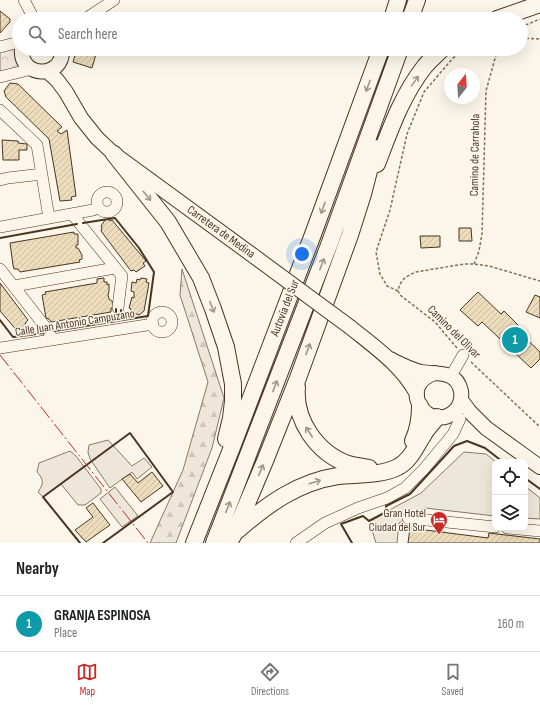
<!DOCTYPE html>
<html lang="en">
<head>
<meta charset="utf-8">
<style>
	body { margin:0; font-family:"Sofia Sans Condensed",sans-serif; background:#f6f6f6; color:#202124 }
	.controls { position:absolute; right:12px; bottom:12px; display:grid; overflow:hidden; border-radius:8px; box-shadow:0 4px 16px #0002 }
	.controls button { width:36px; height:36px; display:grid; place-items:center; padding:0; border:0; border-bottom:1px solid #e0e0e0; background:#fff; color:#202124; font:20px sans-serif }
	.compass { position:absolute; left:444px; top:68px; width:36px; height:36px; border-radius:50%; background:#fff; box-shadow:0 4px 16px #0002; rotate:17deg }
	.you { position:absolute; left:302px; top:254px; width:14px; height:14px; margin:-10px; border:3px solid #fff; border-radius:50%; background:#1a73e8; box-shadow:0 0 0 6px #1a73e833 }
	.badge { display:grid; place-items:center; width:26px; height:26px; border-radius:50%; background:#c62828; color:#fff; font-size:13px; font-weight:700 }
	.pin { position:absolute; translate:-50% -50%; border:2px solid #fff; box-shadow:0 1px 4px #0006 }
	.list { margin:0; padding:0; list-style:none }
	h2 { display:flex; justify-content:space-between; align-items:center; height:52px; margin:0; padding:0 16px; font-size:17px }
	h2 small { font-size:13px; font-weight:400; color:#757577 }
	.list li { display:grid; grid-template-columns:26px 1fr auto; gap:12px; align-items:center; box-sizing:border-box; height:56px; padding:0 16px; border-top:1px solid #e0e0e0 }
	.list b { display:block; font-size:15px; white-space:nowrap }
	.list p { margin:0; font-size:13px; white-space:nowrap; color:#757577 }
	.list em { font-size:13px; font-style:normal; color:#757577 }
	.icon { flex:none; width:22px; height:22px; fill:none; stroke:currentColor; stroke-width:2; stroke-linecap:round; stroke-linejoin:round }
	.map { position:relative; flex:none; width:540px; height:543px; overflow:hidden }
	.search { position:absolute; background:#fff; box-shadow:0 4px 16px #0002; left:12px; right:12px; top:12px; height:44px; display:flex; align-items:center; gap:10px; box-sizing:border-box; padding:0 14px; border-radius:22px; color:#757577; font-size:15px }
	.sheet { height:108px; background:#fff }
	nav { display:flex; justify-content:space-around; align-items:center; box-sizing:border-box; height:56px; border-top:1px solid #e0e0e0; background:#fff; font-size:11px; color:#757577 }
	nav a { display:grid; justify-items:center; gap:2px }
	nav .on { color:#c62828 }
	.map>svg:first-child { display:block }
	.grass { fill:#ede6d9; stroke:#887966 }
	.forest { fill:url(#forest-firs); stroke:#887966 }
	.park { fill:url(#park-crowns); stroke:#887966 }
	.parking { fill:#ede7d9; stroke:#887966 }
	.building { fill:url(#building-hatch); stroke:#4a3520 }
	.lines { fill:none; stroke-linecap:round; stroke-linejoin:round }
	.minor-casing { stroke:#4a3520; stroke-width:12 }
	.major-casing { stroke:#4a3520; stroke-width:16 }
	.highway-casing { stroke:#4a3520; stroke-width:18 }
	.path { stroke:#7f6f5c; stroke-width:1.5; stroke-dasharray:3 2; stroke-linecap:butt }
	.minor { stroke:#fbf6e9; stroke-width:11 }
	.major { stroke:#fbf6e9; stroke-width:14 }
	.highway { stroke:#fbf6e9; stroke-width:16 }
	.major-bridge-casing { stroke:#4a3520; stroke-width:16; stroke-linecap:butt }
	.major-bridge { stroke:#fbf6e9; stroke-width:14 }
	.wall { stroke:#4a3520; stroke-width:2 }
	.power { stroke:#c62828; stroke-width:1; stroke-dasharray:14 3 2 3; stroke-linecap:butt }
	.oneway { stroke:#a29684 }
	.labels { text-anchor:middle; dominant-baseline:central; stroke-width:3; stroke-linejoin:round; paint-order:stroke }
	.street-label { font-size:12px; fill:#4a3520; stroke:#fbf6e9 }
	.poi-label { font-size:12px; fill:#4a3520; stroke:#fbf6e9; text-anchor:end }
</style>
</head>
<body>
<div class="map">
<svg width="540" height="543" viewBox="0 0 540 543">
	<defs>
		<pattern id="forest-firs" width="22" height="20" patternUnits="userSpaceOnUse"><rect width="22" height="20" fill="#ede6d9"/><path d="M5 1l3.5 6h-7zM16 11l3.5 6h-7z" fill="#cdc6ba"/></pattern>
		<pattern id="park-crowns" width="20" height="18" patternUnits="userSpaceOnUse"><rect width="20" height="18" fill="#ede6d9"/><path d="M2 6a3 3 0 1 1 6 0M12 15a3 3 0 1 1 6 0" fill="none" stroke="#cdc6ba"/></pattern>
		<pattern id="building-hatch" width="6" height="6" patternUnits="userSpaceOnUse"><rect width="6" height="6" fill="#ecdcbc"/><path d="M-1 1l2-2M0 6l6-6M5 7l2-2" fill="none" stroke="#ccbda1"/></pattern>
	</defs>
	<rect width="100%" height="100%" fill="#fbf6e9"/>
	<path class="grass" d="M108,440l24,26 12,-8 8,9 -15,12 -5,-7 -22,16 -20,-29 -2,-7 1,-7z
		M70,451l6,5 25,33v4l-16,12h-7l-17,-21 -18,13 -5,-5c6,-9 6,-12 -1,-20l2,-9z"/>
	<path class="forest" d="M182,269l42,129 -12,50 -36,95h-26l33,-73 25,-88 -28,-87z"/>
	<path class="park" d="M15,47v5l8,15 -23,5v-20z"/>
	<path class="parking" d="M464,452l22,2 10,8 -1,54 -70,-8 -26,15 -2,20h-21l-7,-22 52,-28z
		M525,486l15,12v21l-15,-1z
		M115,487l23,29 -16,11 -22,-28z"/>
	<path class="building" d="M0,11l10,8v3l-10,11z
		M77,49h16l-1,3 4,2 -4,14 -19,-6z
		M10,83l8,1 44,43 -5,4 4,3 6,-4 9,66 -5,1 1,3 -12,1 -11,-62 -43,-42 -2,-6z
		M2,140l16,1v2l9,1v6h-8v10h-16z
		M108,219l2,2 2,-1 34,41 -3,2 2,3 -9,6 -2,-2 -3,1 -30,-40 1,-3 -1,-2 4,-6z
		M459,228h12l1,13h-13z
		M74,232v2h4v11h-2v3h2l4,7v4l-3,1 1,2 -60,10 -2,-3h-4l-1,-4 -3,-22z
		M420,236h20v11l-19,1z
		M104,278v4h3v3l2,-1v7l-1,4 1,4 4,3 1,6h-3v4l-60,10 -2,-3 -3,-1 -4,-23 4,-1 -1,-2 52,-9v-4z
		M141,278l6,1 -1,3 3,1 -5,28 -5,4 -8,-3v-3l-2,-1 3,-11 2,1v-6l-3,-1 1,-9 4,1 1,-4 3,1z
		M0,283l28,37 -2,2 -2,6 -5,5 -19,-22z
		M478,292l23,22 3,-3 15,15 -3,3 24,23v7l-9,9 -49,-46 -4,4 -18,-16z
		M535,295l5,2v21l-14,-6z
		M152,472l11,14 -22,16 -19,-23 8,-5 8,9z
		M93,503l17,22 -24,17 -11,-12 18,-13 -7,-9z
		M410,528l78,10 1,-5 51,6v4h-132z"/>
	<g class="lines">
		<defs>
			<path id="minor" d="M24,0l10,19
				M85,19l29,-19
				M0,47l19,-5
				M0,77l32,-8
				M0,110l37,35 12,73
				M0,180l8,-2 34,-4
				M97 202a10 10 0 1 1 20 0a10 10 0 1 1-20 0Z
				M72,214l50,62 -2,15 -2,17
				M0,227l93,-17 5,-3
				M0,269l47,60 6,11
				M14,286l101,-18
				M152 322a10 10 0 1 1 20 0a10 10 0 1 1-20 0Z
				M0,348l153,-24
				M451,376l12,-21
				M408,518l87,9
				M507,528l33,3
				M296,543l29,-20 33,-15 29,-10 18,-10 19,-19 29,-35 7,-15"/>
			<path id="major" d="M22,49c-3,29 42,31 40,0
				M47,71l10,9 9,12 15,26 16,20 17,16 141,103
				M350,327c26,21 51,38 67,67
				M390,359c10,5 19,10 31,13 16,3 35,-3 40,19 1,7 -1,15 -6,20 -26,24 -60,-25 -20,-38
				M461,400l9,12 16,16 54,39"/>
			<path id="highway" d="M392,19l6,-19
				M410,19l7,-19
				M497,19l43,-15
				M114,154l54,68 33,56 12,31 13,38 7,37v17l-2,17 -5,21
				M377,164c13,-34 25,-69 48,-98 5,-6 11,-11 17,-17
				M297,387c-3,33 20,66 51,77 7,2 14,3 21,4
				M413,441c5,-11 7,-23 7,-35
				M238,530c30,-26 60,-48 100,-54 19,-2 42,0 60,-9 13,-7 18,-21 26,-33 3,-6 9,-11 13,-17
				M194,543l38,-96 80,-210 69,-188
				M214,543l115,-298 71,-196
				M229,543l6,-11 30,-71 33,-83 52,-143 13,-41 12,-46"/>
		</defs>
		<use href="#minor" class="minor-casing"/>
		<use href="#major" class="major-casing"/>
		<use href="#highway" class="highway-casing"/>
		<path class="path" d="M521,27l19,-8
			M521,38l19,1
			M474,264l5,-13 3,-17 4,-143 10,-36 7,-6
			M398,291l-11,-5 -7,-12 -4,-22 14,-42 17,-76 17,-42 29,-34 15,-9
			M457,348l-22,-26 -35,-27 -2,-4c2,-11 8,-15 18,-19l48,-8h10l15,2 51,15
			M471,362l69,65"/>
		<use href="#minor" class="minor"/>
		<use href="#major" class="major"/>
		<use href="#highway" class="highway"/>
		<defs>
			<path id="major-bridge" d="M255,257l95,70"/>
		</defs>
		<use href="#major-bridge" class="major-bridge-casing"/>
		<use href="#major-bridge" class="major-bridge"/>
		<path class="wall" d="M0,238l77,-14
			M116,309v12
			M0,320l13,17 31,-4 1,-1
			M120,320l1,-10
			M52,330l2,1 94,-15 6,-44 -15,-24 -24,-30 -32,5
			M525,478l15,11
			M80,543l-37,-46 87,-64 43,59 -70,51
			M352,543l-11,-19 22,-8 6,5 17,-9v-6l24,-12 44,-48 13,-5 18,7 18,14"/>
		<path class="power" d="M0,355l148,188"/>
	</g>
	<defs><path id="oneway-shaft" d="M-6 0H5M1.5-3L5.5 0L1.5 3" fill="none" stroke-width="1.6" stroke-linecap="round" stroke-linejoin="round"/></defs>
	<g class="oneway">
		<use href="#oneway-shaft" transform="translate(415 81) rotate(-55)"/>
		<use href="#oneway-shaft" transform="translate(368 86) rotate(110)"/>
		<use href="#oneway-shaft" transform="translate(147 196) rotate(51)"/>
		<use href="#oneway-shaft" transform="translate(323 208) rotate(110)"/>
		<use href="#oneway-shaft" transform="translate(322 264) rotate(-69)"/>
		<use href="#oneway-shaft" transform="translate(212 307) rotate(69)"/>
		<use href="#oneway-shaft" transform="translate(308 349) rotate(-70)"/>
		<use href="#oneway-shaft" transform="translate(275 386) rotate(-69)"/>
		<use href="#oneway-shaft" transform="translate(309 432) rotate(-123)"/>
		<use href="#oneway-shaft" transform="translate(261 470) rotate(-67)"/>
		<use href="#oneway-shaft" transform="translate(315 482) rotate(-18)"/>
		<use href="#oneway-shaft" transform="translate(228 507) rotate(-68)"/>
	</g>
	<defs>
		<symbol id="hotel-pin" viewBox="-11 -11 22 30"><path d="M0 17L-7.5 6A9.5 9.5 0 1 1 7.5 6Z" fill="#c62828" stroke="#fbf6e9"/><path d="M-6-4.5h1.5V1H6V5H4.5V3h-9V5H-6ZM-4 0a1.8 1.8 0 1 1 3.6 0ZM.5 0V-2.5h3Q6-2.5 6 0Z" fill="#fff"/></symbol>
	</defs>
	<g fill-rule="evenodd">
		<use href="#hotel-pin" x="429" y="510" width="20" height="27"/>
	</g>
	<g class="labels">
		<g class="street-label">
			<text transform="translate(475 155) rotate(-89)">Camino de Carrahola</text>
			<text transform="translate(221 232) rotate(36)">Carretera de Medina</text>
			<text transform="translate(285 308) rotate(-69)">Autovía del Sur</text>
			<text transform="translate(75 323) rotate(-9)">Calle Juan Antonio Campuzano</text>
			<text transform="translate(454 332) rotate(45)">Camino del Olivar</text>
		</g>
		<g class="poi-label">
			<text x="426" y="513">Gran Hotel<tspan x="426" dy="14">Ciudad del Sur</tspan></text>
		</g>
	</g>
</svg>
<div class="controls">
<button><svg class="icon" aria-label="locate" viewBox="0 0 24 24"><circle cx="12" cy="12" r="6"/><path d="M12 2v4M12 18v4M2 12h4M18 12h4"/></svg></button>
<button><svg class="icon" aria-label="layers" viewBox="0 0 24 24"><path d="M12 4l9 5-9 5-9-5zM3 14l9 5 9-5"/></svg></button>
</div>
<svg class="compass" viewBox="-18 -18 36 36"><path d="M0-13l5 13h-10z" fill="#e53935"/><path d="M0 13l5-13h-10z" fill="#757577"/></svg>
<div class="you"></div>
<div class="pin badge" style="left:515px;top:340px;background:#0f9aa8">1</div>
<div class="search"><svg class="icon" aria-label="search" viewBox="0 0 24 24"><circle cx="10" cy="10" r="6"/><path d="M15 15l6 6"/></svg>Search here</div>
</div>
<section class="sheet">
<h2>Nearby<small></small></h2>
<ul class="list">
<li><span class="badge" style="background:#0f9aa8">1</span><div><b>GRANJA ESPINOSA</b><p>Place</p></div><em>160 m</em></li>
</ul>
</section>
<nav>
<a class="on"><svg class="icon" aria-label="map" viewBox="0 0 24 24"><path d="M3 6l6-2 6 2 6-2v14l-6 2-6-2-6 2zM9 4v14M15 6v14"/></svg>Map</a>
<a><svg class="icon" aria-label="directions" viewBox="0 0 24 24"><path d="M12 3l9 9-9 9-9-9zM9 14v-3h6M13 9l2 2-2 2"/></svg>Directions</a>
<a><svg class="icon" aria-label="saved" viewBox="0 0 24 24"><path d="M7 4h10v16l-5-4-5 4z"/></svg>Saved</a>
</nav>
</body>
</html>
